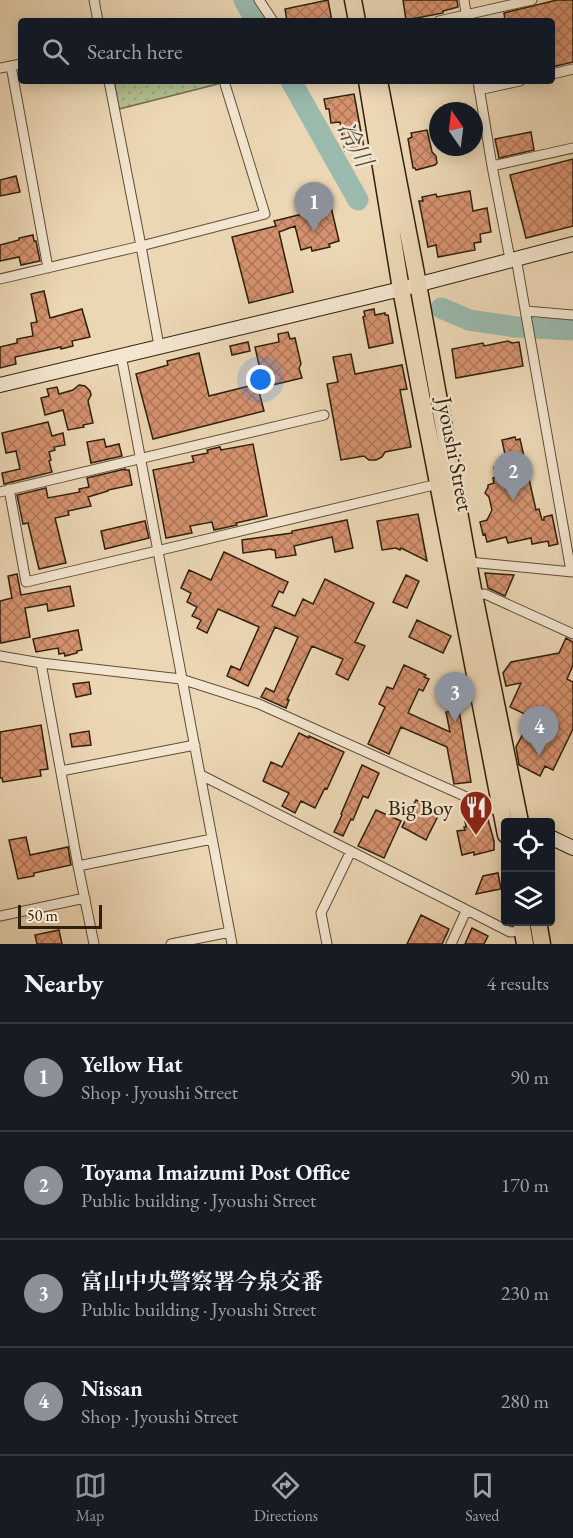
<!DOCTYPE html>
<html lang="en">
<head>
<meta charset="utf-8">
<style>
	body { margin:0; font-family:"EB Garamond","Noto Serif JP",serif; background:#242831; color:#f1f3f6 }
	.controls { position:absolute; right:18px; bottom:18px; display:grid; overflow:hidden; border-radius:6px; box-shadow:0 3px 15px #0003 }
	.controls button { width:54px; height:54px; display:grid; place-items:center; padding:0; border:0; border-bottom:2px solid #363941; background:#171b24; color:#f1f3f6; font:30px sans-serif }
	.compass { position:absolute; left:429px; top:102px; width:54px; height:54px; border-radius:50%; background:#171b24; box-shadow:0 3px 15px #0003; rotate:346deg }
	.scale { position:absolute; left:18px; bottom:15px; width:84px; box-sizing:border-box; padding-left:6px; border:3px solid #2f200c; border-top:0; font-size:16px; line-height:21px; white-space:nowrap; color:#2f200c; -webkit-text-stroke:4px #f3e5cf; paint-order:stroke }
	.you { position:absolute; left:261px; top:380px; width:21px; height:21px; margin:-15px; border:4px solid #fff; border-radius:50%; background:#1a73e8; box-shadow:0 0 0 9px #1a73e833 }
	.badge { display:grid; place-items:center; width:39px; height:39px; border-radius:50%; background:#8c9099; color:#fff; font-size:20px; font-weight:700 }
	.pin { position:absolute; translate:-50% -50px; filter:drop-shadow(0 2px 3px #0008) }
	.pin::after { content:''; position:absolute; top:32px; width:21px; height:18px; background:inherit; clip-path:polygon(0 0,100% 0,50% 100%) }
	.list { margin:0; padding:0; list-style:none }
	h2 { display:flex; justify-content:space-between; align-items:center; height:78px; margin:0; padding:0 24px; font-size:26px }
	h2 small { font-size:20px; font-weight:400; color:#9ea1a6 }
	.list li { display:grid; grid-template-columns:39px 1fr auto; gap:18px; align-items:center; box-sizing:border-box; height:108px; padding:0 24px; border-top:2px solid #363941 }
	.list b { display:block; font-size:22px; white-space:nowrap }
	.list p { margin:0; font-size:20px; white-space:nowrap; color:#9ea1a6 }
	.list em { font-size:20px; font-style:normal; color:#9ea1a6 }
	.icon { flex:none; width:33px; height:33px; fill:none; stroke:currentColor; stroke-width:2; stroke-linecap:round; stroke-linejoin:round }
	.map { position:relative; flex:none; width:573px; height:944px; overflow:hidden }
	.search { position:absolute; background:#171b24; box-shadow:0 3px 15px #0003; left:18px; right:18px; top:18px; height:66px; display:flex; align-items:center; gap:15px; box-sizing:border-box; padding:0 21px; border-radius:6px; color:#9ea1a6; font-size:22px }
	.sheet { height:510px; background:#171b24 }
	nav { display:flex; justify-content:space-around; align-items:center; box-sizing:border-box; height:84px; border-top:2px solid #363941; background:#171b24; font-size:16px; color:#9ea1a6 }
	nav a { display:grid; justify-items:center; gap:3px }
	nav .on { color:#8c9099 }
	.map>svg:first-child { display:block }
	.park { fill:url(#park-dots); stroke:#72704e; stroke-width:1.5 }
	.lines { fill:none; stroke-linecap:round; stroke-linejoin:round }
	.river { stroke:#99baad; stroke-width:21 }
	.building { fill:url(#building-cross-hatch); stroke:#2f200c; stroke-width:1.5 }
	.street-casing { stroke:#5e4e36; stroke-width:11 }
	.secondary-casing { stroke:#2f200c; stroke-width:16 }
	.highway-casing { stroke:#2f200c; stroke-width:19 }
	.street { stroke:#f3e5cf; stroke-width:9 }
	.secondary { stroke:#f3e5cf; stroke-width:14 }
	.highway { stroke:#ecd7b5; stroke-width:16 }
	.labels { text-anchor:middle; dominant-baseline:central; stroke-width:5; stroke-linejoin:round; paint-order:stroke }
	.street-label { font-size:22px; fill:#2f200c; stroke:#f3e5cf }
	.poi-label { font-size:22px; fill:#2f200c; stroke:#f3e5cf; text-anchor:end }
	.water-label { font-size:24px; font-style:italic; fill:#4f4e3c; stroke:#f3e5cf }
</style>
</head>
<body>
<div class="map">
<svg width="573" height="944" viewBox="0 0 573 944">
	<defs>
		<pattern id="park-dots" width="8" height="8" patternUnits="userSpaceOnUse" patternTransform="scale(1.5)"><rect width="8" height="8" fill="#b4bf90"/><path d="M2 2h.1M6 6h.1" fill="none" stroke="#9ba47b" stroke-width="1.8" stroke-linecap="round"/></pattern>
		<pattern id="building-cross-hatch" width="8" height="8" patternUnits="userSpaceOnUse" patternTransform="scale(1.5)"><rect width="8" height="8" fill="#d6926f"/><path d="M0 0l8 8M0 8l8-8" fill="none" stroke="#ae775a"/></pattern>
	</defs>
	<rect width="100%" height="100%" fill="#ecd7b5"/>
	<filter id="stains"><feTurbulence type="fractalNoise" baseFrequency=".00333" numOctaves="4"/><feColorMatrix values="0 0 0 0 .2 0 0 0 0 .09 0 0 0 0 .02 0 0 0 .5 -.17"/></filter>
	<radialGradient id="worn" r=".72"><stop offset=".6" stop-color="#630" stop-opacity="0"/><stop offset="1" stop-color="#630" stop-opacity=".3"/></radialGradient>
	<path class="park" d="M114,81h103l1,3 -99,25z"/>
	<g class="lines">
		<path class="river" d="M244,0l12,21
			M291,81l67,119
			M441,308l28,12 47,7 57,3"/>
	</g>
	<path class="building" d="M328,0l4,21h-45l-2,-12z
		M403,0h54l1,7 -15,4v2l-37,7z
		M557,0h16v62l-21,5v-46h-47l-1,-8z
		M354,94l10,54 -19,3 -5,-29 -9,1 -2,-14h-3l-2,-10z
		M427,130l5,22 4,4 1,7 -2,2 -19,5 -1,-2h-2l-5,-29 4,-2 -1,-4z
		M531,132l3,18 -35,8 -4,-19z
		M573,159v67l-47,12 -16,-63z
		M16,176l4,16 -20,4v-16z
		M470,191l3,20 14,-3 4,24 -11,2 1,8 -7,1 1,7 -37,7 -2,-12 -8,2 -9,-46h4l-1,-4 14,-3 1,3z
		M331,207l8,34 -10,3 1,3 -18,4 -1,-4 -10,3 -6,-24 -16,6 14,60 -44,11 -17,-66 44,-11 -2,-5z
		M33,235l1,6h2l4,20 -19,4 -2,-8 -19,4v-16l19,-5v-2z
		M44,291l6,27 32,-9 8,28 -18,4 1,5 -12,3v-2l-46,10 1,7 -16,4v-21l17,-4v-4l16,-3 -2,-13 6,-1 -6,-28z
		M374,309l1,6 10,-2v2h3l5,28 -24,5 -6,-31 2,-1 -1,-5z
		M288,332l2,7 5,-1 6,26 -2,4 3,10 -38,9 -9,-40 24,-5 -1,-8z
		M508,341l4,2 7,-1 4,24 -67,12 -4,-29 31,-6 1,3z
		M248,342l2,9 -18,4 -2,-9z
		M199,353l10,43 48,-12 7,27 -111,28 -17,-65 32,-9 -1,-4z
		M351,354l4,20 47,-9 5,24 -7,1 11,57 -26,5 -3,5 -6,3h-7l-5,-4 -23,4 -14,-76 11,-2 -5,-25z
		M79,385l6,1 5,5 1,4 -3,6 5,22 -10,2 1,2 -16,3 -5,-20 -18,5 -4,-17 8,-2 -2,-7 10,-2 2,7 14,-4z
		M48,422l4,14 11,-3 2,12 -11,2 1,3 -6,2 2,8 -2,1 3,11 -48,12 -2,-11 18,-4 -4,-18 -10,2 -4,-20z
		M515,437l1,3 4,-1 16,71 3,-1 3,11h2v-3l8,-2 6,29 -9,2 -1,-5 -16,3 -1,-6 -23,5 -2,-6 -19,5 -2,-8 -2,1 -3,-13 7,-2 5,-10 -3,-13 -4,-4 3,-6v-2l6,-2 -1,-5 3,-1 -2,-10 13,-3 -5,-24z
		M104,439l2,8 13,-3 3,12 -31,7 -4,-21z
		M253,444l14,72 -31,7 1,2 -23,5 -2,-8 -22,4 2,7 -26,5 -13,-68 41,-8 -2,-6 16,-3 -1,-3 13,-3 1,3z
		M125,469v1h4l3,15 -24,5v1l-20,6 3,9 -23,5 1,4 -14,3 11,45 -27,6 -11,-46 -5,1 -6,-29 29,-7 2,10 32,-6 -1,-3 10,-2 -2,-9z
		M418,514l9,47 -26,-13 -1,2 -4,-2 -14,2 -5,-29z
		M347,520l6,28 -18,4 -3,-15 -38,9 2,9 -20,3 -1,-8h-3l-1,-1 -28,4 -1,-13 50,-7v-2z
		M145,521l4,17 -44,11 -4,-18z
		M224,552l64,30 -5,11 -4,-2 -7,15 23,10 8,-17 10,5 12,-25 49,24 -19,39 10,4 -17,34 -12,-6 7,-15 -31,-13 -25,54h2l-3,8 -25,-11 5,-9 8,4 24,-55 -23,-10 -27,59 -21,-10 4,-10 9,4 19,-43 -41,-18 -11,24 -10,-5 4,-8 -9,-4 5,-9 -10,-5 4,-9 -10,-5 8,-18 22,10z
		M485,573l29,2 -9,21 -17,-8z
		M17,574l4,21 49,-9 4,20 -26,5 -1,-7 -22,4 5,29 -29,6 -1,-6v-36l12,-3 -4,-22z
		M406,575l13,6 -12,27 -14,-6z
		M417,620l34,16 -8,17 -34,-16z
		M78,630l4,20 -5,1v2l-12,3 -1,-3 -5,1 -1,-6 -22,4 -3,-13z
		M566,638l7,4v23l-6,14 6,3v47l-20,41 -8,-4 -5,10 -21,-11 -3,-18 9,-17 -2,-1 6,-13 -19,-9 11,-24 -15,3 -3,-13 8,-11 48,-9z
		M404,665l22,10 -2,2 5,2 -6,12 -4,-2 -11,24 42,19 -4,-20 13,-2 12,72 -17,2 -7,-37 -46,-20 -12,27 -21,-10 17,-37 -6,-3 8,-17 6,2z
		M89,682l2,12 -15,3 -3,-13z
		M41,725l7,44 -8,1 1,6 -38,6 -1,-4h-2v-46z
		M89,731l2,14 -19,2 -2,-13z
		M299,733l10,5v-2l35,16 -17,37 -2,-1 -10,20 -14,-7 -6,12 -13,-7 7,-13 -26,-12 8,-19 11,5z
		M362,765l17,8 -11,25 -5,-2 -10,24 -2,-1 -8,17 -9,-4 8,-17 -1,-1z
		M416,800l24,12 -14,28 -24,-13z
		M376,810l25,11 -17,37 -26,-12z
		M487,816l7,25v9l-20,5v-3l-12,3 -5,-24 8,-1 -1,-3h2l-1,-6z
		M26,837l4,18 38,-8 3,18 -37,8v3l-16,3 -9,-39z
		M498,873l3,16 -25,5 7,-18z
		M421,915l28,14 -7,15h-35z
		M472,928l16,8 -4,8h-19z
		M59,930l3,14h-25l-2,-9z"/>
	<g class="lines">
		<defs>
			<path id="street" d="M94,0l4,21
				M259,0l14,21
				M464,0l3,19
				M439,21l93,-21
				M11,66l37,202
				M0,68l21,-4
				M552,74l21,-5
				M109,81l32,165 18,100
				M478,81l14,85 18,93
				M479,90l41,-9
				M492,166l81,-18
				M516,258l55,313
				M0,279l141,-33 124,-32 -41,-133
				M526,311l47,4
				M121,355l111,589
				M9,489l17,93 412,-98
				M0,492l324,-77
				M469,562l104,10
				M474,595l11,-1 88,40
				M0,656l41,7 140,16 78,25 243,109
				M41,663l37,203 16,78
				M61,771l134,-26
				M201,775l309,157 12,-1
				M78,866l134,-27
				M0,916l85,-18
				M171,944l59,-12
				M327,944l-6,-31 30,-62
				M451,944l15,-33"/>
			<path id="secondary" d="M0,385l401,-96 172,-45
				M550,837l23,11"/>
			<path id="highway" d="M353,0l4,21
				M367,81l34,208 20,106 85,440
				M379,81l39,203 56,311 46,227
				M521,921l4,23
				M538,921l4,23"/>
		</defs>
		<use href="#street" class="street-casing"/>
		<use href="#secondary" class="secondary-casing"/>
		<use href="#highway" class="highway-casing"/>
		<use href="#street" class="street"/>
		<use href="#secondary" class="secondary"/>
		<use href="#highway" class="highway"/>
	</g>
	<defs>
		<symbol id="restaurant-pin" viewBox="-11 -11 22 30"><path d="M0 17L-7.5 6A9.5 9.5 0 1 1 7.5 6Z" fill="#8f2418" stroke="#f3e5cf"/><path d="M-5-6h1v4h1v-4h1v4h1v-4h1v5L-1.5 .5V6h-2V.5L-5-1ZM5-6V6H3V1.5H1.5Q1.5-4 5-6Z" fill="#fff"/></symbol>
	</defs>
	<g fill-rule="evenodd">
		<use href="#restaurant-pin" x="457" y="788" width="38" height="52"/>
	</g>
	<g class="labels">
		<g class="street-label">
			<text transform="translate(455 454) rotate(79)">Jyoushi Street</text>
		</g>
		<g class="poi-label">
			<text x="453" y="807">Big Boy</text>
		</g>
		<g class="water-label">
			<text transform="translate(355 144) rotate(61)">冷川</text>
		</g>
	</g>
	<rect width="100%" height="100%" filter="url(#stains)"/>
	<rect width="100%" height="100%" fill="url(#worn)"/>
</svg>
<div class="controls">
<button><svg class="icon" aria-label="locate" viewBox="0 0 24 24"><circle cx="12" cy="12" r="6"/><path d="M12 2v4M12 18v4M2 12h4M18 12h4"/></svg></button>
<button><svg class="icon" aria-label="layers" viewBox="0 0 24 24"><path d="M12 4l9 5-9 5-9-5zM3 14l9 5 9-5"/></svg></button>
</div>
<svg class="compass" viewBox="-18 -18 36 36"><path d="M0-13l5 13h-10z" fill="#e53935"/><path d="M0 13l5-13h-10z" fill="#9ea1a6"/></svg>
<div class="scale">50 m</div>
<div class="you"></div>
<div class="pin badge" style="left:314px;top:232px">1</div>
<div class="pin badge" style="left:513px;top:501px">2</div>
<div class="pin badge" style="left:455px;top:722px">3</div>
<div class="pin badge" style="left:539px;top:756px">4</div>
<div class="search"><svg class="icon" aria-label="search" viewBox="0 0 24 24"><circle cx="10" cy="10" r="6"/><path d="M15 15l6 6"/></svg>Search here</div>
</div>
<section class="sheet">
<h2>Nearby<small>4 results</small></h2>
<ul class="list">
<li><span class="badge">1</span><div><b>Yellow Hat</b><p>Shop · Jyoushi Street</p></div><em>90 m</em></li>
<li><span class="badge">2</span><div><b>Toyama Imaizumi Post Office</b><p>Public building · Jyoushi Street</p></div><em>170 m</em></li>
<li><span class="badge">3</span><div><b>富山中央警察署今泉交番</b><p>Public building · Jyoushi Street</p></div><em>230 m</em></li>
<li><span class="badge">4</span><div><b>Nissan</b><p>Shop · Jyoushi Street</p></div><em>280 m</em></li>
</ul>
</section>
<nav>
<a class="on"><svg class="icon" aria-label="map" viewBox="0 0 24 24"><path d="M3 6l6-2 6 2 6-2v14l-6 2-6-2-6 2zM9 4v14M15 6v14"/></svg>Map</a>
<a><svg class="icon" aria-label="directions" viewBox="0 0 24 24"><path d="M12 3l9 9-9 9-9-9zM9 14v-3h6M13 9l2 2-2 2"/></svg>Directions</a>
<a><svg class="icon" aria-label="saved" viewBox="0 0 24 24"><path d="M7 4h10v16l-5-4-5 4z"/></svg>Saved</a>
</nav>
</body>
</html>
